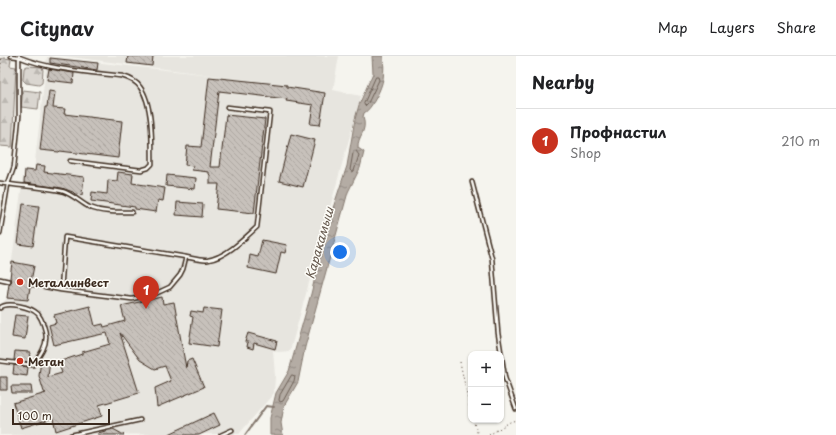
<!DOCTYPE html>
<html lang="en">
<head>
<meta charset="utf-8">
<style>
	body { margin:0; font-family:"Playpen Sans",sans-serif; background:#f6f6f6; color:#202124 }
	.controls { position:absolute; right:12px; bottom:12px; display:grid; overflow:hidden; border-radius:8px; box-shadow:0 1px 3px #0004 }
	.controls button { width:36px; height:36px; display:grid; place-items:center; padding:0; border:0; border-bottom:1px solid #e0e0e0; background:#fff; color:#202124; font:20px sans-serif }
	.scale { position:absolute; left:12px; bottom:10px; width:98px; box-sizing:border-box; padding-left:4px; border:2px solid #3b2a1e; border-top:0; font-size:11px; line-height:14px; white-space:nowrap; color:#3b2a1e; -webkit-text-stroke:3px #fdfcf7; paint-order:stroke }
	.you { position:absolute; left:340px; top:196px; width:14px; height:14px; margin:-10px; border:3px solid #fff; border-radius:50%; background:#1a73e8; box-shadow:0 0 0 6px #1a73e833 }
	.badge { display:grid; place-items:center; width:26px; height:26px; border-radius:50%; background:#c8321e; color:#fff; font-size:13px; font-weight:700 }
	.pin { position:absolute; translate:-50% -33px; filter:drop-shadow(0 1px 2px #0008) }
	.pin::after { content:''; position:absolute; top:21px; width:14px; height:12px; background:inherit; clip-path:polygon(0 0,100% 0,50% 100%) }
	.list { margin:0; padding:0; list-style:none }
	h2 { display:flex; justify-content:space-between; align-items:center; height:52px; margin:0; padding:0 16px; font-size:17px }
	h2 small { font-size:13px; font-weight:400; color:#757577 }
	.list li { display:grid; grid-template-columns:26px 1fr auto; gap:12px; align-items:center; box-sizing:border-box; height:64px; padding:0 16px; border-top:1px solid #e0e0e0 }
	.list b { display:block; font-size:15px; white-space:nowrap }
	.list p { margin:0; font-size:13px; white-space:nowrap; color:#757577 }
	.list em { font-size:13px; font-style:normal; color:#757577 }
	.map { position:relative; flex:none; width:516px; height:379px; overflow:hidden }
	header { display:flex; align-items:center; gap:24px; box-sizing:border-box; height:56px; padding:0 20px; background:#fff; border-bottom:1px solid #e0e0e0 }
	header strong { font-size:19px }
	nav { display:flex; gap:22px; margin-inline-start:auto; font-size:14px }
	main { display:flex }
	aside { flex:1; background:#fff }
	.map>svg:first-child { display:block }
	.built { fill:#e7e5df }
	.forest { fill:url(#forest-firs); stroke:#8a8077 }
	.water { fill:url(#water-ripples); stroke:#84786e }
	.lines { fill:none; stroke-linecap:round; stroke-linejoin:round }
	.shore { stroke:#6b5e54; stroke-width:1 }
	.stream { stroke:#84786e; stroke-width:2 }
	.building { fill:url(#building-back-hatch); stroke:#3b2a1e }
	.lane-casing { stroke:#3b2a1e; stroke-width:5.5 }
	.path { stroke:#3b2a1e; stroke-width:1; stroke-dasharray:1 3; stroke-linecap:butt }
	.lane { stroke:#fdfcf7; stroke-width:2.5 }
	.poi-dot { fill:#c8321e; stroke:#fdfcf7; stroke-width:1.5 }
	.labels { text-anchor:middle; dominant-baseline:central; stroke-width:3; stroke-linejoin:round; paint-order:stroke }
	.poi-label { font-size:11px; font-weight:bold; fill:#3b2a1e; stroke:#fdfcf7; text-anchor:start }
	.water-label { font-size:12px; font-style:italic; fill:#65584d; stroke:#fdfcf7 }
</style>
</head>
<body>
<header>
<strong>Citynav</strong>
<nav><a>Map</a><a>Layers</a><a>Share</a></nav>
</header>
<main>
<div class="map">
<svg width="516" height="379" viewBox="0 0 516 379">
	<defs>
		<pattern id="forest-firs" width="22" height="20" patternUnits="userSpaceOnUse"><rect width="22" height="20" fill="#dad6d0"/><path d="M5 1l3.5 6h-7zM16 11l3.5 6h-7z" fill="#bcb8b2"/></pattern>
		<pattern id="water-ripples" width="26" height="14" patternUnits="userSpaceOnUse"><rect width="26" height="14" fill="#b4aca4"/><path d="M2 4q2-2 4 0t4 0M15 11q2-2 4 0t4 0" fill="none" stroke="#948c85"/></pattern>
		<pattern id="building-back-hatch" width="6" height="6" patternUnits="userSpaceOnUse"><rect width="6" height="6" fill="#c7c1bb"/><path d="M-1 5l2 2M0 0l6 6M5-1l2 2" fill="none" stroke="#aca6a0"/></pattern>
	</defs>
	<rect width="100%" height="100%" fill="#f5f4ee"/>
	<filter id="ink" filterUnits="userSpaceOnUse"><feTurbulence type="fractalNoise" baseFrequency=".025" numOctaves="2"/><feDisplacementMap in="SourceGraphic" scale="8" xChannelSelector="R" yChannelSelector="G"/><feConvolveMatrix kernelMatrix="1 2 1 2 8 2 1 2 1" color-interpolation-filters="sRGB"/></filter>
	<g filter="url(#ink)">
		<path class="built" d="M63,0h276l-6,34 28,6 -71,255 -12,1 -5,-2 2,26 -1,17 -35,41 -239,1v-129l7,-8 17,-129 10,1 13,-113 173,19z"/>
		<path class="forest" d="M4,2l7,1 -1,7 6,1 -4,80 -12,-1v-87z
			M27,10l15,1 1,3 -1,13 -3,2 -13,-2 -3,-3 1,-12z
			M23,34l17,2 -2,17 -17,-2z"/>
		<path class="water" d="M372,0h11c1,7 1,16 0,23 -1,8 -11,30 -19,34l-1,4c5,15 -6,19 -5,31l6,4 -4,16 -12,24 -43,155 -7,35 -14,24 -3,17 2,12h-13v-17l6,-25 13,-22 22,-77 18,-74 18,-54 8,-47 4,-14 14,-32z"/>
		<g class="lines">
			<path class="shore" d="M376,21h2l1,3 -11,23 -3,3 -1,-2z
				M356,95l3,4 -5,16 -2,1 -2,-2 3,-17z
				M292,319l3,1 -1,5 -11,20 -3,1 -1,-2 1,-5z"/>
			<path class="stream" d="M245,379l21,-29 8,1"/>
		</g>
		<path class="building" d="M128,0h25l-1,10 -25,-3z
			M50,2l48,5 -1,7 -47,-7z
			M49,13l25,4 -1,10 -26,-3z
			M209,21l78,8v2l38,6 -5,32 -10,-1 3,-19 -27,-4 1,-2 -68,-8 -9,76h10l6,-52 39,4 -11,94 -38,-4 3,-25h-9v-9l-1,-1v-2l-17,-2 1,-4 -8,-1 2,-19 14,1z
			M49,35l6,1 -2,16 12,1 -1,5 58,7 -4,37 -58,-7 -1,1 -19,-2 5,-43h2z
			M291,78l24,6 -12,47 -24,-6z
			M36,109l9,1 -1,6 40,5 -2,18 -7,-1 -2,-2 -11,-4 -38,-5 1,-13 10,1z
			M118,116l15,2 -1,9 33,5 -2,13 -5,-1 -2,12 -21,-3v-2l-44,-6 1,-9 15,2 1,-14 9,1z
			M167,119l29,3 -1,11 -29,-3z
			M177,146l26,2 -1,13 -26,-2z
			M23,148l16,2 -6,40 -15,-2z
			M262,184l25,5 -2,8 -4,-1 -5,22 -28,-6 2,-13 8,2z
			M12,206l22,4 -3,15 -3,3 2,3 -2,13 -21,-2 2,-14 3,-3 -2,-3z
			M162,241l1,7 11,-2 12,66 1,-7 5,-2 12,28 -47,20 -2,-19 16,-7 -6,-15 -10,3 -15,-9 -20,-27 19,60 -40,12 3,11 -46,15 -3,-13 -32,10 -8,-25 33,-10 -2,-1 -5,-16 2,-17 9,1 -2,17 14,-4 -4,-11 24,-8v-2l28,-8 -3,-11 -53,12 -5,-20 7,-2 -2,-8 36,-9 5,20 8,-2 1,3 21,-6 -4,-15z
			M204,252l18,2 -5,37 -28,-4 4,-26 -3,-1 1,-5 12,2z
			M15,259l13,1 -3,23 -13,-2z
			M248,277l29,8 -2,8 -21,-6 -1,6 -6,-2 1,-5h-3z
			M15,295l15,1 -1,10 -15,-2z
			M14,309l14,2 -1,9 -14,-2z
			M0,321h7v13h-7z
			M11,330h20l1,7h-20z
			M214,357l6,12 -21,10h-32z
			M113,373l11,6h-26v-2z"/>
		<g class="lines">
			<defs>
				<path id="lane" d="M19,0v1c32,13 68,15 103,19 7,2 14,5 18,11 13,17 12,56 12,77l-4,4 -7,2 -71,-9
					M472,126l20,77 6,74 7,45 11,31
					M0,127c20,3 42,4 62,8 10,3 18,11 27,16 14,6 29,5 43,5
					M0,177l8,-49 6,-17 5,-51v-59l-8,-1
					M186,201c6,1 15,4 22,3 18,-3 36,-21 49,-33l13,-115 -43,-5
					M0,223l9,2
					M31,228l30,6 71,9 25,-6 13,-6 10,-12 3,-6 3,-12 -121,-20 -4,53
					M0,252c7,-7 31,-1 38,6 4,5 8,16 8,23 0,11 -7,19 -13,28l-33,-4
					M71,379l69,-15
					M221,379l11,-5"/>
			</defs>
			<use href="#lane" class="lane-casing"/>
			<path class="path" d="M0,16l2,-16
				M460,306l11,52
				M473,364l5,15
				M489,379l21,-13 6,-2"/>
			<use href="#lane" class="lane"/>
		</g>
	</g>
	<g class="poi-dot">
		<circle cx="20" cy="226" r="4"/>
		<circle cx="20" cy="305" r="4"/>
	</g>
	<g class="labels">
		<g class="poi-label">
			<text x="28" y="226">Металлинвест</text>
			<text x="28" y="305">Метан</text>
		</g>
		<g class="water-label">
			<text transform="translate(319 187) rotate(-74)">Каракамыш</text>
		</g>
	</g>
</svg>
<div class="controls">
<button>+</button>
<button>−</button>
</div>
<div class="scale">100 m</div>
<div class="you"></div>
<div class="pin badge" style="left:146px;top:253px">1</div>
</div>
<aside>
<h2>Nearby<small></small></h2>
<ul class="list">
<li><span class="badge">1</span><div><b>Профнастил</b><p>Shop</p></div><em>210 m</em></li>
</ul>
</aside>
</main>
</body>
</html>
